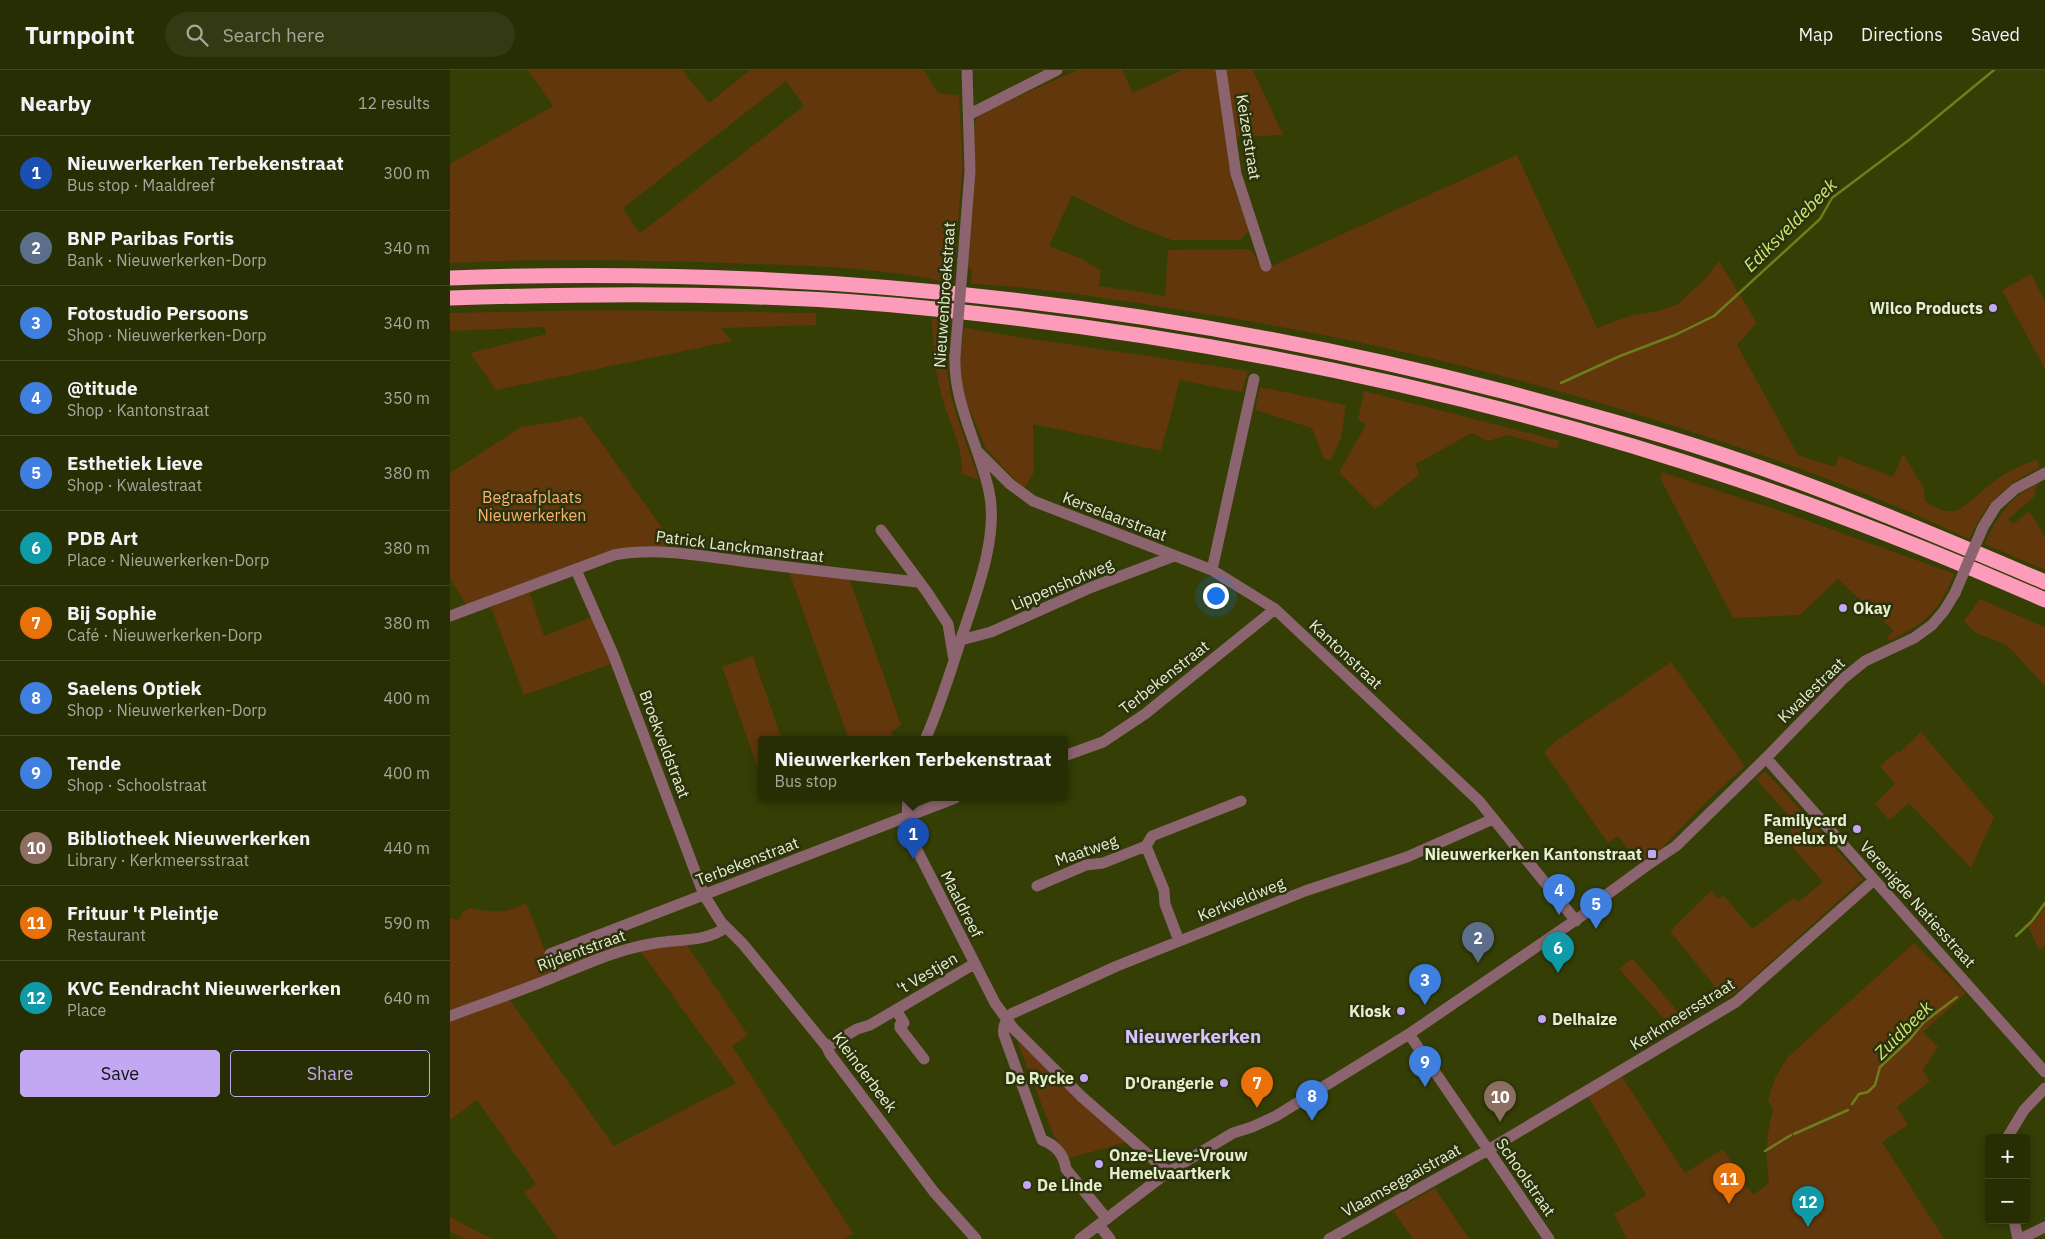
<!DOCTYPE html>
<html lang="en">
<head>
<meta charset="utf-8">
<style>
	body { margin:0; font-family:"IBM Plex Sans",sans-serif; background:#333a13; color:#f1f3f6 }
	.controls { position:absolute; right:15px; bottom:15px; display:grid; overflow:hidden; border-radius:5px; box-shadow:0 2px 8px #0003 }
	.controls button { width:45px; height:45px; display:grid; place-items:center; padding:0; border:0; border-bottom:1px solid #434a26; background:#272e04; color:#f1f3f6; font:25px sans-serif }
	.you { position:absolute; left:765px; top:525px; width:18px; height:18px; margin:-12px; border:4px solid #fff; border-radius:50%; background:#1a73e8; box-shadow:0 0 0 8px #1a73e833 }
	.badge { display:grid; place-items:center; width:32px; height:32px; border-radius:50%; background:#c2a8f3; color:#fff; font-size:16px; font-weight:700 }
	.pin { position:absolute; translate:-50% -41px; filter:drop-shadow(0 1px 2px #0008) }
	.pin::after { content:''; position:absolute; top:26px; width:18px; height:15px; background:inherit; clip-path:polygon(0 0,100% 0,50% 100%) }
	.popup { position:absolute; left:308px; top:666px; width:310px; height:65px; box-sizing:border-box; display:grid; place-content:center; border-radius:5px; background:#272e04; filter:drop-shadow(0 1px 4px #0005); font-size:16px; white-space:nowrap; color:#a4a89a }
	.popup b { font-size:19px; color:#f1f3f6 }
	.popup::after { content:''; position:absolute; left:50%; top:100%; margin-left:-10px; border:10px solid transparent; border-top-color:#272e04 }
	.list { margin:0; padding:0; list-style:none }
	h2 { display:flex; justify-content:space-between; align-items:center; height:65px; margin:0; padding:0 20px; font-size:21px }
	h2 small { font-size:16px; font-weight:400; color:#a4a89a }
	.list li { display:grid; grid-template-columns:32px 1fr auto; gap:15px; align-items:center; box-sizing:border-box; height:75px; padding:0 20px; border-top:1px solid #434a26 }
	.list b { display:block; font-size:19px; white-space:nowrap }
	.list p { margin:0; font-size:16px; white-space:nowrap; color:#a4a89a }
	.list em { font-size:16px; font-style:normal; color:#a4a89a }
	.actions { display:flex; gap:10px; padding:15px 20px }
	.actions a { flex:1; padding:11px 0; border:1px solid #c2a8f3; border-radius:5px; text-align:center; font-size:18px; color:#c2a8f3 }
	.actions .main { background:#c2a8f3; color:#111 }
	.icon { flex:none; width:28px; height:28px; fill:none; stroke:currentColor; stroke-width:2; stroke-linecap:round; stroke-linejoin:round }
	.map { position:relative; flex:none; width:1595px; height:1169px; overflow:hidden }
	header { display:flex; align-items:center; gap:30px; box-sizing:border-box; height:70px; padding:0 25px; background:#272e04; border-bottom:1px solid #434a26 }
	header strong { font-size:24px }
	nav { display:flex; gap:28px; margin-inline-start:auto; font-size:18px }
	.search { width:350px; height:45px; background:#333a13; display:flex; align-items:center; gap:12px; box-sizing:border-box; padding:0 18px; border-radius:28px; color:#a4a89a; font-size:19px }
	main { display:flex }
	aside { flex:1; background:#272e04 }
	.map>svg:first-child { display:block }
	.green { fill:#62370c; fill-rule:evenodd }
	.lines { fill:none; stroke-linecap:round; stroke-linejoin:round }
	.stream { stroke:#6d7f1c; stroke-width:2.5 }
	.minor { stroke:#8c646f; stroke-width:11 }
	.highway { stroke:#fc9bba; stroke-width:15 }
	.minor-bridge { stroke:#8c646f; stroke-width:11 }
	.poi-dot { fill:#c2a8f3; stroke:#2b320d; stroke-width:2 }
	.labels { text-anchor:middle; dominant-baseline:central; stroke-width:5; stroke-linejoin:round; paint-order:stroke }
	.street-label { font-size:16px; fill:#e5efcc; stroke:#2b320d }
	.poi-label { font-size:16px; font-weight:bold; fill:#e5efcc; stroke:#2b320d; text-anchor:end }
	.park-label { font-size:16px; fill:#feb171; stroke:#2b320d }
	.water-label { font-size:18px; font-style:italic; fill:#cfea6f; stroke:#2b320d }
	.quarter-label { font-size:19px; font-weight:bold; fill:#d6c3fc; stroke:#2b320d }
</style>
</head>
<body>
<header>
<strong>Turnpoint</strong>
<div class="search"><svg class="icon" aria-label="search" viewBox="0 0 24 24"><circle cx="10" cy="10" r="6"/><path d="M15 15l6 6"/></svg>Search here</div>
<nav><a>Map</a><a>Directions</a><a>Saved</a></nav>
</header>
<main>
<aside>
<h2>Nearby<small>12 results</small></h2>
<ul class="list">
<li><span class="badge" style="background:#1a4fb4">1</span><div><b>Nieuwerkerken Terbekenstraat</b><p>Bus stop · Maaldreef</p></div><em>300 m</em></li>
<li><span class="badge" style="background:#5c6f8a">2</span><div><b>BNP Paribas Fortis</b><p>Bank · Nieuwerkerken-Dorp</p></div><em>340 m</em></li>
<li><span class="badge" style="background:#3f7fe0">3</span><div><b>Fotostudio Persoons</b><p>Shop · Nieuwerkerken-Dorp</p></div><em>340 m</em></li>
<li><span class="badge" style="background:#3f7fe0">4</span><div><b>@titude</b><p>Shop · Kantonstraat</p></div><em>350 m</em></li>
<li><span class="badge" style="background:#3f7fe0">5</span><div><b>Esthetiek Lieve</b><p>Shop · Kwalestraat</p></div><em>380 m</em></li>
<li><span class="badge" style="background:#0f9aa8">6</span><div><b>PDB Art</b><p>Place · Nieuwerkerken-Dorp</p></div><em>380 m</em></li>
<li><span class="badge" style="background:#e8710a">7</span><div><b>Bij Sophie</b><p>Café · Nieuwerkerken-Dorp</p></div><em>380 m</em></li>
<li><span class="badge" style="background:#3f7fe0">8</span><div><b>Saelens Optiek</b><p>Shop · Nieuwerkerken-Dorp</p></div><em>400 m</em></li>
<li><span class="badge" style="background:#3f7fe0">9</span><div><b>Tende</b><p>Shop · Schoolstraat</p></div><em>400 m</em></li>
<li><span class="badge" style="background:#8d6e63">10</span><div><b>Bibliotheek Nieuwerkerken</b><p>Library · Kerkmeersstraat</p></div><em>440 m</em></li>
<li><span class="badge" style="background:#e8710a">11</span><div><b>Frituur 't Pleintje</b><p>Restaurant</p></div><em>590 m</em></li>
<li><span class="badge" style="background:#0f9aa8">12</span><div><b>KVC Eendracht Nieuwerkerken</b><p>Place</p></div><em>640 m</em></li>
</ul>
<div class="actions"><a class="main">Save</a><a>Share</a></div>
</aside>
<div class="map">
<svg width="1595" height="1169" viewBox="0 0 1595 1169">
	<rect width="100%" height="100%" fill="#343e05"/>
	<path class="green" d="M78,0h154l27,33 41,-33h174l14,23 21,2 4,70 -8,90 -5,28c-75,-17 -147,-17 -223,-20 -92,-3 -185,-5 -277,0v-99l103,-58zM336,11l18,25 -164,127 -17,-25z
		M627,0h45l11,23 49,-23h35l15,114 17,45 -8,11h-69l-42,-16 -58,-29 -23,51 33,13 19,12 -2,15 66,10 3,-46 77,-1 6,1 12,20 254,-115 80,173 35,-13 27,-4 19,-7 27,-25 14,-18 38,62 -20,22 61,110 37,12 4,-11 54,21 10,-23 21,34 1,13c9,6 20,13 32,9 7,-2 34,-27 43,-33 11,-8 25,-13 38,-18l1,9c-35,17 -53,35 -70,71 -84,-40 -172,-73 -261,-102 -168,-56 -340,-98 -515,-125 -74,-12 -148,-25 -222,-28l1,-15h-4l7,-147 3,-7z
		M776,0h27l30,65 -49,2z
		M1581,204l14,27v68l-43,-79z
		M154,240l212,3v12l-95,3 11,13 -236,49 -26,-37 76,-19 -1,-7 -95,4v-18z
		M482,249l18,3c-2,16 -5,33 -3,50 4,36 21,73 32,108l-17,-6c2,-24 -11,-47 -18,-70 -9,-28 -11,-56 -12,-85z
		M514,257l22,5 262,39 -6,21 -62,-12 -19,71 -128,-27 1,48 -10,17 -38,-40 -19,-45 -6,-23 -1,-19z
		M810,317l86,18 -5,33 -10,22 -7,-1 -12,-31 -57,-18z
		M914,321l196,50 -3,8 -49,-14 -20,6 -16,-8 -56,31 3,11 -44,34 -36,-37 27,-47 -8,-5z
		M132,346l93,130 -26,1 -180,62 -19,-30v-106l71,-46 40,-6z
		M1212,402l127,42 166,60c-19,40 -26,47 -66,67l-2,-4 7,-6 -56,-52 -38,36 -67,3 -73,-140z
		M1587,414l-3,13 -26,22 6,5 15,-13 16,26v33l-60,-26c12,-29 24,-46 52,-60z
		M339,502l61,8 51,145 -10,7 4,8h-46z
		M79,521l15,45 48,-19 19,47 -87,31 -33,-88z
		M1530,529l65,28v59l-38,-41 -33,-13 -10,-11z
		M303,586l29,84h-20v40l-40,-113z
		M1221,592l74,104 -37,34 -49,51 -20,12 -21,-27 -10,7 -64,-91 12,-11z
		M1471,662l73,85 -23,51 -62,-65 -20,17 -14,-16 20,-20 -15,-18 17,-15 2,2z
		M1315,701l98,108 -120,108 -18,12 -55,-68 41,-40 8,8 4,-4 29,34 42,-31 4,4 25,-20 -39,-45 12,-13 -40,-45z
		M76,833l24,60 65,-28 4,13 -169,65v-95l9,2 3,-7 8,-5c22,5 35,6 56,-5z
		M1595,837v39l-6,4 -11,-24 6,-4z
		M234,871l64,94 -16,11 121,187 -9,6h-286l-34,-47 12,-8 -59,-84 -27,20v-99l59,-22 105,147 122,-63 -97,-134z
		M1464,873l52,50 -43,39 15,15 -15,23 7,11 -33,26 11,18 -26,17 62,97h-317l-13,-25 32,-19 -58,-99 34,-19 63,96 38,-24 30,46 16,-12c-4,-28 -3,-45 4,-73l-5,-10 7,-22 13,-21z
		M1182,888l55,64 -14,7 -54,-60z
		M567,971l110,101 -57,16 -17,-24z
		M985,1118l34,51h-56l-20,-28z
		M0,1147l42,22h-27l-15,-7z"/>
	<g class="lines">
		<path class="stream" d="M1111,313l59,-27 55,-21 39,-19 106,-97 12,-21 77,-58 85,-70
			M1566,866l16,-15 13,-18
			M1402,1034l7,-10 9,-2 7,-7 5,-18 30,-28 14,-17 33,-25
			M1344,1064l54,-24
			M1315,1081l26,-16"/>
		<path class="minor" d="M771,0l15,104 30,92
			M520,44l87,-44
			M513,190l7,-89 -3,-101
			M528,382l32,32 23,17 179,69 63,39 204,192 97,120
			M1533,457l13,-21 19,-17 30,-16
			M431,460l46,62 21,32 6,36
			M126,500l37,84 91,241 17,27 22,22 84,103 3,7 104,138 42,47
			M762,500l42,-191
			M0,546l164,-61c46,-8 88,1 133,7 57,7 114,14 171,20
			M511,570l30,-8 101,-45 82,-31
			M475,670c15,-34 26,-69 37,-104 14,-42 37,-100 27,-145 -10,-46 -36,-88 -34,-135
			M614,686l39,-14 42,-28 130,-105
			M1316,688l279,314
			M458,728l-1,20 8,28 80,157 18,25 69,69 86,75
			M587,816l49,-21 17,-2 43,-17
			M729,871l-14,-37 -1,-14 -18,-44 6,-10 89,-35
			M100,884l405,-156
			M446,940l8,13 -4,2v3l24,31
			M0,946c32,-12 65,-23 97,-36 37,-15 70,-31 109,-37 22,-4 52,-1 70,-16
			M959,964l140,205
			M377,977l30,-18 13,-4 104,-61
			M1557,1068l17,-28 21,-22
			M657,1149l-41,-50c-2,-14 -10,-24 -24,-29l-38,-105c-2,-8 2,-15 7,-21l106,-48 188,-75 102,-34 86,-38
			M1564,1150l4,19
			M649,1155l11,14
			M630,1169l88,-67 65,-39 19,-6 24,-11 133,-82 174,-119 11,-11 52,-38 30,-20 90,-88 78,-80 21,-17 49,-23 18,-13 12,-14 11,-18
			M879,1169l159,-89 248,-148 138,-122
			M1570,1169l25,-12"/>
		<path class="highway" d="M0,208c356,-13 707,24 1052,113 82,22 165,44 245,72 101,35 200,77 298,119
			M0,228c161,-5 324,-6 485,11 272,28 544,83 804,171 104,35 206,76 306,120"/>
		<path class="minor-bridge" d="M505,286l8,-96
			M1505,523l28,-66"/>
	</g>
	<g class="poi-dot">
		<circle cx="1543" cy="238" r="5"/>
		<circle cx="1393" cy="538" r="5"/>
		<circle cx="1407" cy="759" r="5"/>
		<rect x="1197" y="779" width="10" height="10" rx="2.5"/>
		<circle cx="951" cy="941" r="5"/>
		<circle cx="1092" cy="949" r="5"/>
		<circle cx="634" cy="1008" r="5"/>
		<circle cx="774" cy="1013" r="5"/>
		<circle cx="649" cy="1094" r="5"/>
		<circle cx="577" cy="1115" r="5"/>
	</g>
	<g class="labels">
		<g class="street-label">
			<text transform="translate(799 67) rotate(81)">Keizerstraat</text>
			<text transform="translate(494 225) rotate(-86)">Nieuwenbroekstraat</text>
			<text transform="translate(665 446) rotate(21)">Kerselaarstraat</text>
			<text transform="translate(290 476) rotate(7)">Patrick Lanckmanstraat</text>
			<text transform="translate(612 514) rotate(-23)">Lippenshofweg</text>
			<text transform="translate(896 584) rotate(43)">Kantonstraat</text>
			<text transform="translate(714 607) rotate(-38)">Terbekenstraat</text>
			<text transform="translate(1361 620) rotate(-44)">Kwalestraat</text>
			<text transform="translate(215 674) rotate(69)">Broekveldstraat</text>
			<text transform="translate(636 780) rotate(-19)">Maatweg</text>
			<text transform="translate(297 791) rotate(-21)">Terbekenstraat</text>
			<text transform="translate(791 829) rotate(-22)">Kerkveldweg</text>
			<text transform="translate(512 834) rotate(63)">Maaldreef</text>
			<text transform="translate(1468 834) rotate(48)">Verenigde Natiesstraat</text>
			<text transform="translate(131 880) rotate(-20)">Rijdentstraat</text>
			<text transform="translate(477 903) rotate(-30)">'t Vestjen</text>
			<text transform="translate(1232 944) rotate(-32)">Kerkmeersstraat</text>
			<text transform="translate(415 1002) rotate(53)">Kleinderbeek</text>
			<text transform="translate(1076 1107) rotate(55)">Schoolstraat</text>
			<text transform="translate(951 1110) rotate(-29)">Vlaamsegaaistraat</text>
		</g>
		<g class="poi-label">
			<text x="1533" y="238">Wilco Products</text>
			<text x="1403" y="538" text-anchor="start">Okay</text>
			<text x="1397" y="750">Familycard<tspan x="1397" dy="18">Benelux bv</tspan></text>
			<text x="1192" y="784">Nieuwerkerken Kantonstraat</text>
			<text x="941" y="941">Kiosk</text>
			<text x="1102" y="949" text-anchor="start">Delhaize</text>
			<text x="624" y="1008">De Rycke</text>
			<text x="764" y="1013">D'Orangerie</text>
			<text x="659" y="1085" text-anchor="start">Onze-Lieve-Vrouw<tspan x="659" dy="18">Hemelvaartkerk</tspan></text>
			<text x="587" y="1115" text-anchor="start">De Linde</text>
		</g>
		<g class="park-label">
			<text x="82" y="427">Begraafplaats<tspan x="82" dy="18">Nieuwerkerken</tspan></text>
		</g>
		<g class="water-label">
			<text transform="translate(1340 155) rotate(-45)">Ediksveldebeek</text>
			<text transform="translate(1453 960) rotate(-45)">Zuidbeek</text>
		</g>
		<g class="quarter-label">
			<text x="743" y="966">Nieuwerkerken</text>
		</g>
	</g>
</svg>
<div class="controls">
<button>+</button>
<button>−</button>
</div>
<div class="you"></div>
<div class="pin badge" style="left:463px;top:789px;background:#1a4fb4">1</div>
<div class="popup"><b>Nieuwerkerken Terbekenstraat</b>Bus stop</div>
<div class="pin badge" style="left:1028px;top:893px;background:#5c6f8a">2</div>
<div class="pin badge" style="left:975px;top:935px;background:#3f7fe0">3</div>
<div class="pin badge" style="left:1109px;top:845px;background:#3f7fe0">4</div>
<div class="pin badge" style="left:1146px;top:859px;background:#3f7fe0">5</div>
<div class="pin badge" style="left:1108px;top:903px;background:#0f9aa8">6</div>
<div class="pin badge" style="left:807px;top:1038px;background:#e8710a">7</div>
<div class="pin badge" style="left:862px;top:1051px;background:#3f7fe0">8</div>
<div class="pin badge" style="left:975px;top:1017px;background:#3f7fe0">9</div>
<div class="pin badge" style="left:1050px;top:1052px;background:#8d6e63">10</div>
<div class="pin badge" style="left:1279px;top:1134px;background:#e8710a">11</div>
<div class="pin badge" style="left:1358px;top:1157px;background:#0f9aa8">12</div>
</div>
</main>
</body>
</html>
